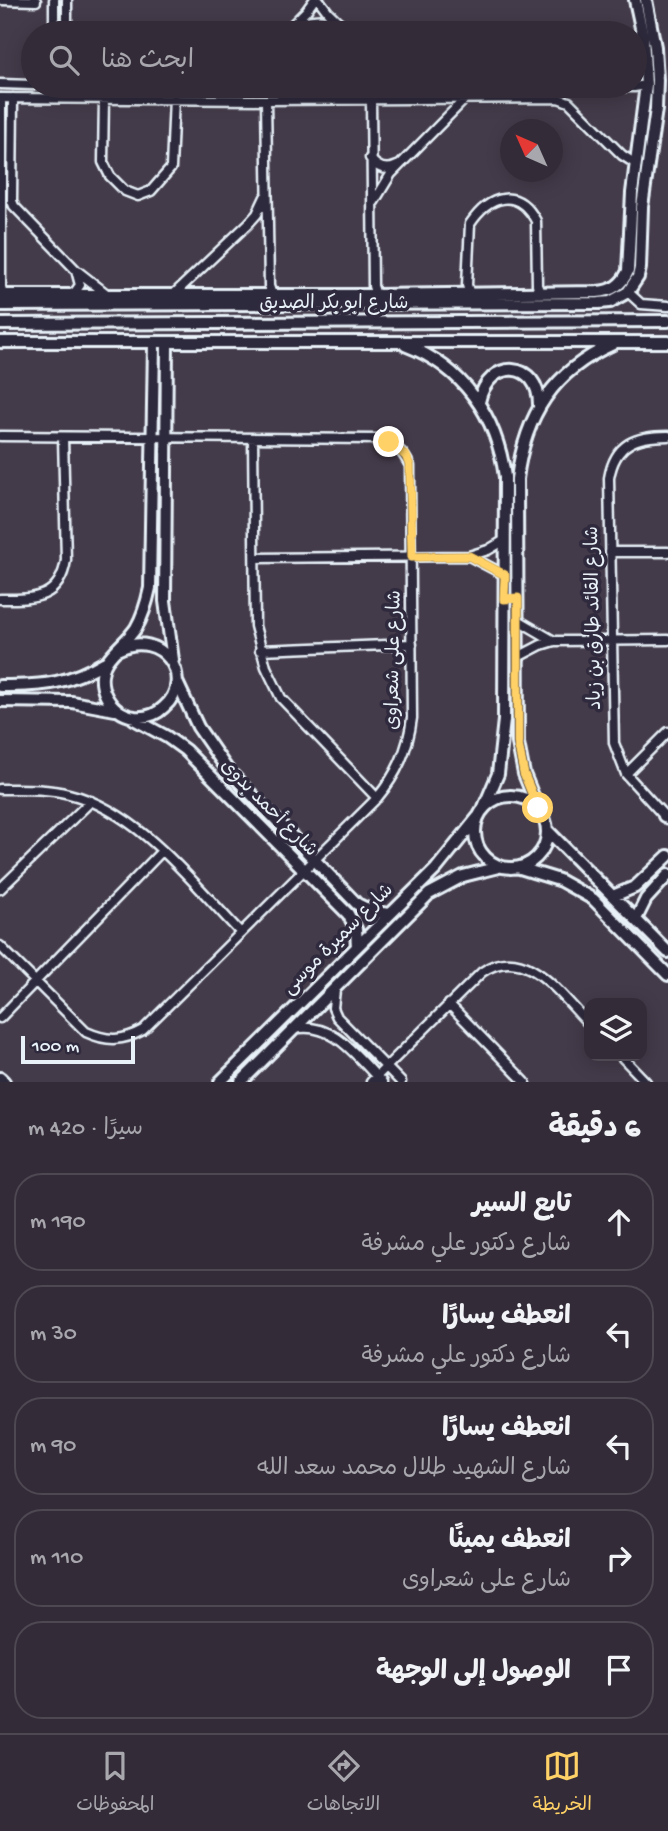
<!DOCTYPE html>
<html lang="ar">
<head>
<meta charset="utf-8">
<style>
	body { margin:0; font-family:"Gochi Hand","Playpen Sans Arabic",sans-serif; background:#3b3440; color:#f1f3f6; direction:rtl }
	.controls { position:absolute; right:21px; bottom:21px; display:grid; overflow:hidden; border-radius:14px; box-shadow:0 4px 18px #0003 }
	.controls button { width:63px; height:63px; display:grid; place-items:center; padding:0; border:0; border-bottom:2px solid #4e4853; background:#332c38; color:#f1f3f6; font:35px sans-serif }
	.compass { position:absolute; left:500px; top:119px; width:63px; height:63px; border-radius:50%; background:#332c38; box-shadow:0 4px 18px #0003; rotate:315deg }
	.scale { position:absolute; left:21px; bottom:18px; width:114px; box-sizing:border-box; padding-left:7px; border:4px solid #e8f1f8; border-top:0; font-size:19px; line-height:24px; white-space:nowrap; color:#e8f1f8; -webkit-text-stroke:5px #2f2a3d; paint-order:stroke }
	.stop { position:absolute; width:21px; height:21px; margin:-16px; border:5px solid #ffd166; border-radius:50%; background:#fff }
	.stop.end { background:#ffd166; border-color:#fff; box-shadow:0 2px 7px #0008 }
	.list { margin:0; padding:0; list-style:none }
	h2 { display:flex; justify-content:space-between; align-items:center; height:91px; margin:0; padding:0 28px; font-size:30px }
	h2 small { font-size:23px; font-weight:400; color:#a9a7ae }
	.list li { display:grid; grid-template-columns:46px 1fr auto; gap:21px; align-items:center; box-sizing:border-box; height:98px; margin:0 14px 14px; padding:0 14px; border:2px solid #4e4853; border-radius:28px }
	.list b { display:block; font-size:26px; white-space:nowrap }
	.list p { margin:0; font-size:23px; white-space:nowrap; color:#a9a7ae }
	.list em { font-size:23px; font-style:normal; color:#a9a7ae }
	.icon { flex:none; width:38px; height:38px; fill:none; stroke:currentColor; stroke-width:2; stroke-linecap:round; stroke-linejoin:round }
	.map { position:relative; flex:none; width:668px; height:1082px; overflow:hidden; direction:ltr }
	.search { position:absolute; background:#332c38; box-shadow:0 4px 18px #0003; left:21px; right:21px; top:21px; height:77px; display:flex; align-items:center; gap:18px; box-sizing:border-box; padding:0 24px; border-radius:38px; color:#a9a7ae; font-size:26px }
	.sheet { height:651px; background:#332c38 }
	nav { display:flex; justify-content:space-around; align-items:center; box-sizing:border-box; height:98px; border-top:2px solid #4e4853; background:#332c38; font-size:19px; color:#a9a7ae }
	nav a { display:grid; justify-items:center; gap:4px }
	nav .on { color:#ffd166 }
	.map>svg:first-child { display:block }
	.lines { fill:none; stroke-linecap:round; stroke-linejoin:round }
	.street-casing { stroke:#e8f1f8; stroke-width:13 }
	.secondary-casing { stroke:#e8f1f8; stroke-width:16 }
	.street { stroke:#2f2a3d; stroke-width:8 }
	.secondary { stroke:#2f2a3d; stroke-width:10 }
	.route { stroke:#ffd166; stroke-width:9 }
	.labels { text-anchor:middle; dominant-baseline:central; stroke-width:7; stroke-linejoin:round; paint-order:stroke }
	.street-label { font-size:19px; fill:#e8f1f8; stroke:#2f2a3d }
</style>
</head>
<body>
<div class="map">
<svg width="668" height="1082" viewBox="0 0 668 1082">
	<rect width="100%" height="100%" fill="#443b4a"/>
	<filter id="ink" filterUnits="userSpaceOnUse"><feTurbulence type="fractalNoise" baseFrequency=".0143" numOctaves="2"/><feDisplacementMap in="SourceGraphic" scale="14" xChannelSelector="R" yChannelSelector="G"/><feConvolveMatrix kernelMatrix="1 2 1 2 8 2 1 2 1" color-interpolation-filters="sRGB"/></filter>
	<g filter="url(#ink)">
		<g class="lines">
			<defs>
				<path id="street" d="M0,0l36,1
					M319,0l9,12 22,21
					M293,24c17,-5 29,-6 46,-2
					M54,33v-33
					M67,33v-33
					M284,33l22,-22 8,-11
					M0,84l33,1
					M149,86l485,1 12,-2
					M104,97l-1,65 7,14 15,15 13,5 13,-5 20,-23 3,-70
					M0,98l266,2 292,-2 11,4 53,53 14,9
					M1,98v190l2,7
					M13,98l-1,103 2,5 62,64 32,25
					M266,100l3,186 3,9
					M371,100l2,186 3,9
					M370,158c6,9 15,14 27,8
					M374,202l17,-28 73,-74
					M628,292l13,12 27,2
					M470,294l-3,-9 3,-61c19,-28 47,-38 66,-3l1,64 3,8
					M69,295l6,-3 5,-7 -4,-15
					M173,295l75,-71 9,-10 8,-17
					M0,436l379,3c16,5 24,12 31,27l2,252c-4,32 -15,56 -35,80l-234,232c-20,11 -35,12 -57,2l-86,-86
					M253,439l2,187 11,41 15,31 96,100
					M610,552h58
					M469,556l36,19
					M255,558l214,-2 19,-6 17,-10
					M0,599c33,0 60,1 66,-39l-3,-123
					M518,620l36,21
					M260,650l152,-6
					M518,657l23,-12 13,-4 114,-1
					M626,774l42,-42
					M0,789c23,0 46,-1 69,5 70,17 124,89 172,139
					M667,819l-41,-45 -12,-31 -5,-265c6,-35 27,-42 59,-42
					M0,889l91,-88
					M335,990l-2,18 4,9 64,65
					M449,1004l76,78
					M0,1018l162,-167
					M294,1029c39,-9 63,28 88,53
					M621,1056l25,26
					M371,1082l111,-110c44,-31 79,24 107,52"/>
				<path id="secondary" d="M0,295h376l221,-3c15,-1 25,-7 31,-21l4,-78 14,-108 -3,-48 -8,-37
					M0,305l599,-2 11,-1 18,-10 10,-15 2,-9 2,-61 14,-98 1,-29 -2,-33 -9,-47
					M0,324l668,-3
					M0,342h668
					M167,343l-2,258 8,59
					M405,345c58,22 92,71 100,132l-1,243 -6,54 -14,33
					M479,402c9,-45 61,-42 60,4
					M117,650c46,-23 79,29 47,57 -8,8 -18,11 -29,10 -26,-3 -42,-34 -28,-56 8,-12 21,-21 29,-33 7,-12 11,-26 14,-40l4,-245
					M177,682l21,45 29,42 130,135 16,8 17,2
					M0,686c45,0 68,-2 107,-25
					M0,701l72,1 43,8
					M134,719l33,18 18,13 163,164 8,15 1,18
					M475 832a36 36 0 1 1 72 0a36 36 0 1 1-72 0Z
					M538,808l-14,-34 -6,-31 -1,-264c8,-64 36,-108 96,-135
					M664,816l4,1
					M547,830l121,122
					M520,868l39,12 34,19 75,76
					M613,896l22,-9 33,-31
					M636,919l10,-20 22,-24
					M0,1078l4,4
					M220,1082l216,-213 42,-52
					M241,1082l188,-188 34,-18 36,-9"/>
			</defs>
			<use href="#street" class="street-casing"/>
			<use href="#secondary" class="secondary-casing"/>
			<use href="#street" class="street"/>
			<use href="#secondary" class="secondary"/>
		</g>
	</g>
	<g class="lines" filter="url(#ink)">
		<path class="route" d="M389,442l17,14 4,10 2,91 57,-1 36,19 -1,24 14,-1v145l6,31 14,34"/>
	</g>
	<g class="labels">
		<g class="street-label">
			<text x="334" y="304">شارع ابو بكر الصديق</text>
			<text transform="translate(595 618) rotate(-91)">شارع القائد طارق بن زياد</text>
			<text transform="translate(395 660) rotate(-89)">شارع على شعراوى</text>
			<text transform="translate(268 809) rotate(45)">شارع أحمد بدوى</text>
			<text transform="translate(339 940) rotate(-45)">شارع سميرة موسى</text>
		</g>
	</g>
</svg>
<div class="controls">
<button><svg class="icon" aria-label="layers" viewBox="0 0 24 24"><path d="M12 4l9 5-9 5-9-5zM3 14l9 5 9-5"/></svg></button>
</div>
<svg class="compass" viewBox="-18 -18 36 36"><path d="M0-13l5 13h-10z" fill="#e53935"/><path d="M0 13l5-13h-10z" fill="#a9a7ae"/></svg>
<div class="scale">100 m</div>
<div class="stop" style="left:538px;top:808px"></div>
<div class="stop end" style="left:389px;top:442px"></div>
<div class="search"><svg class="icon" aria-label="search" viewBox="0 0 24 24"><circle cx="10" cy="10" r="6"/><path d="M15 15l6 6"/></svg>ابحث هنا</div>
</div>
<section class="sheet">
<h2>6 دقيقة<small>سيرًا · 420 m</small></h2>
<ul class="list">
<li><svg class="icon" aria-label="ahead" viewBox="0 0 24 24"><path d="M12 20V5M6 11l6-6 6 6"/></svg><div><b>تابع السير</b><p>شارع دكتور علي مشرفة</p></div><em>190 m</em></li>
<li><svg class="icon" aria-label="left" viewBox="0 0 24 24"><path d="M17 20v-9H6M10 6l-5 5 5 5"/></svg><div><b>انعطف يسارًا</b><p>شارع دكتور علي مشرفة</p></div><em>30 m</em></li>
<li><svg class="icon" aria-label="left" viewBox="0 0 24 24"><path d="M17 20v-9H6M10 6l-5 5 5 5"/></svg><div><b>انعطف يسارًا</b><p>شارع الشهيد طلال محمد سعد الله</p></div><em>90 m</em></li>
<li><svg class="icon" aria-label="right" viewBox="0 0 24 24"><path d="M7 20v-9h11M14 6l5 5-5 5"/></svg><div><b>انعطف يمينًا</b><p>شارع على شعراوى</p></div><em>110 m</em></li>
<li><svg class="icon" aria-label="arrive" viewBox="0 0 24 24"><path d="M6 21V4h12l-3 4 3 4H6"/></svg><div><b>الوصول إلى الوجهة</b></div></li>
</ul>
</section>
<nav>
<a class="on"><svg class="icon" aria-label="map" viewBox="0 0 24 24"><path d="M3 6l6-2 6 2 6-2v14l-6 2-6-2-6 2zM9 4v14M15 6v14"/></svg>الخريطة</a>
<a><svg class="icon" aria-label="directions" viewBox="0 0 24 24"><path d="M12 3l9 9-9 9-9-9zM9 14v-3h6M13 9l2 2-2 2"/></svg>الاتجاهات</a>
<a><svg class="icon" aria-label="saved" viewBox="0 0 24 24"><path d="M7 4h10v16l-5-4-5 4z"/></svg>المحفوظات</a>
</nav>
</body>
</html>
